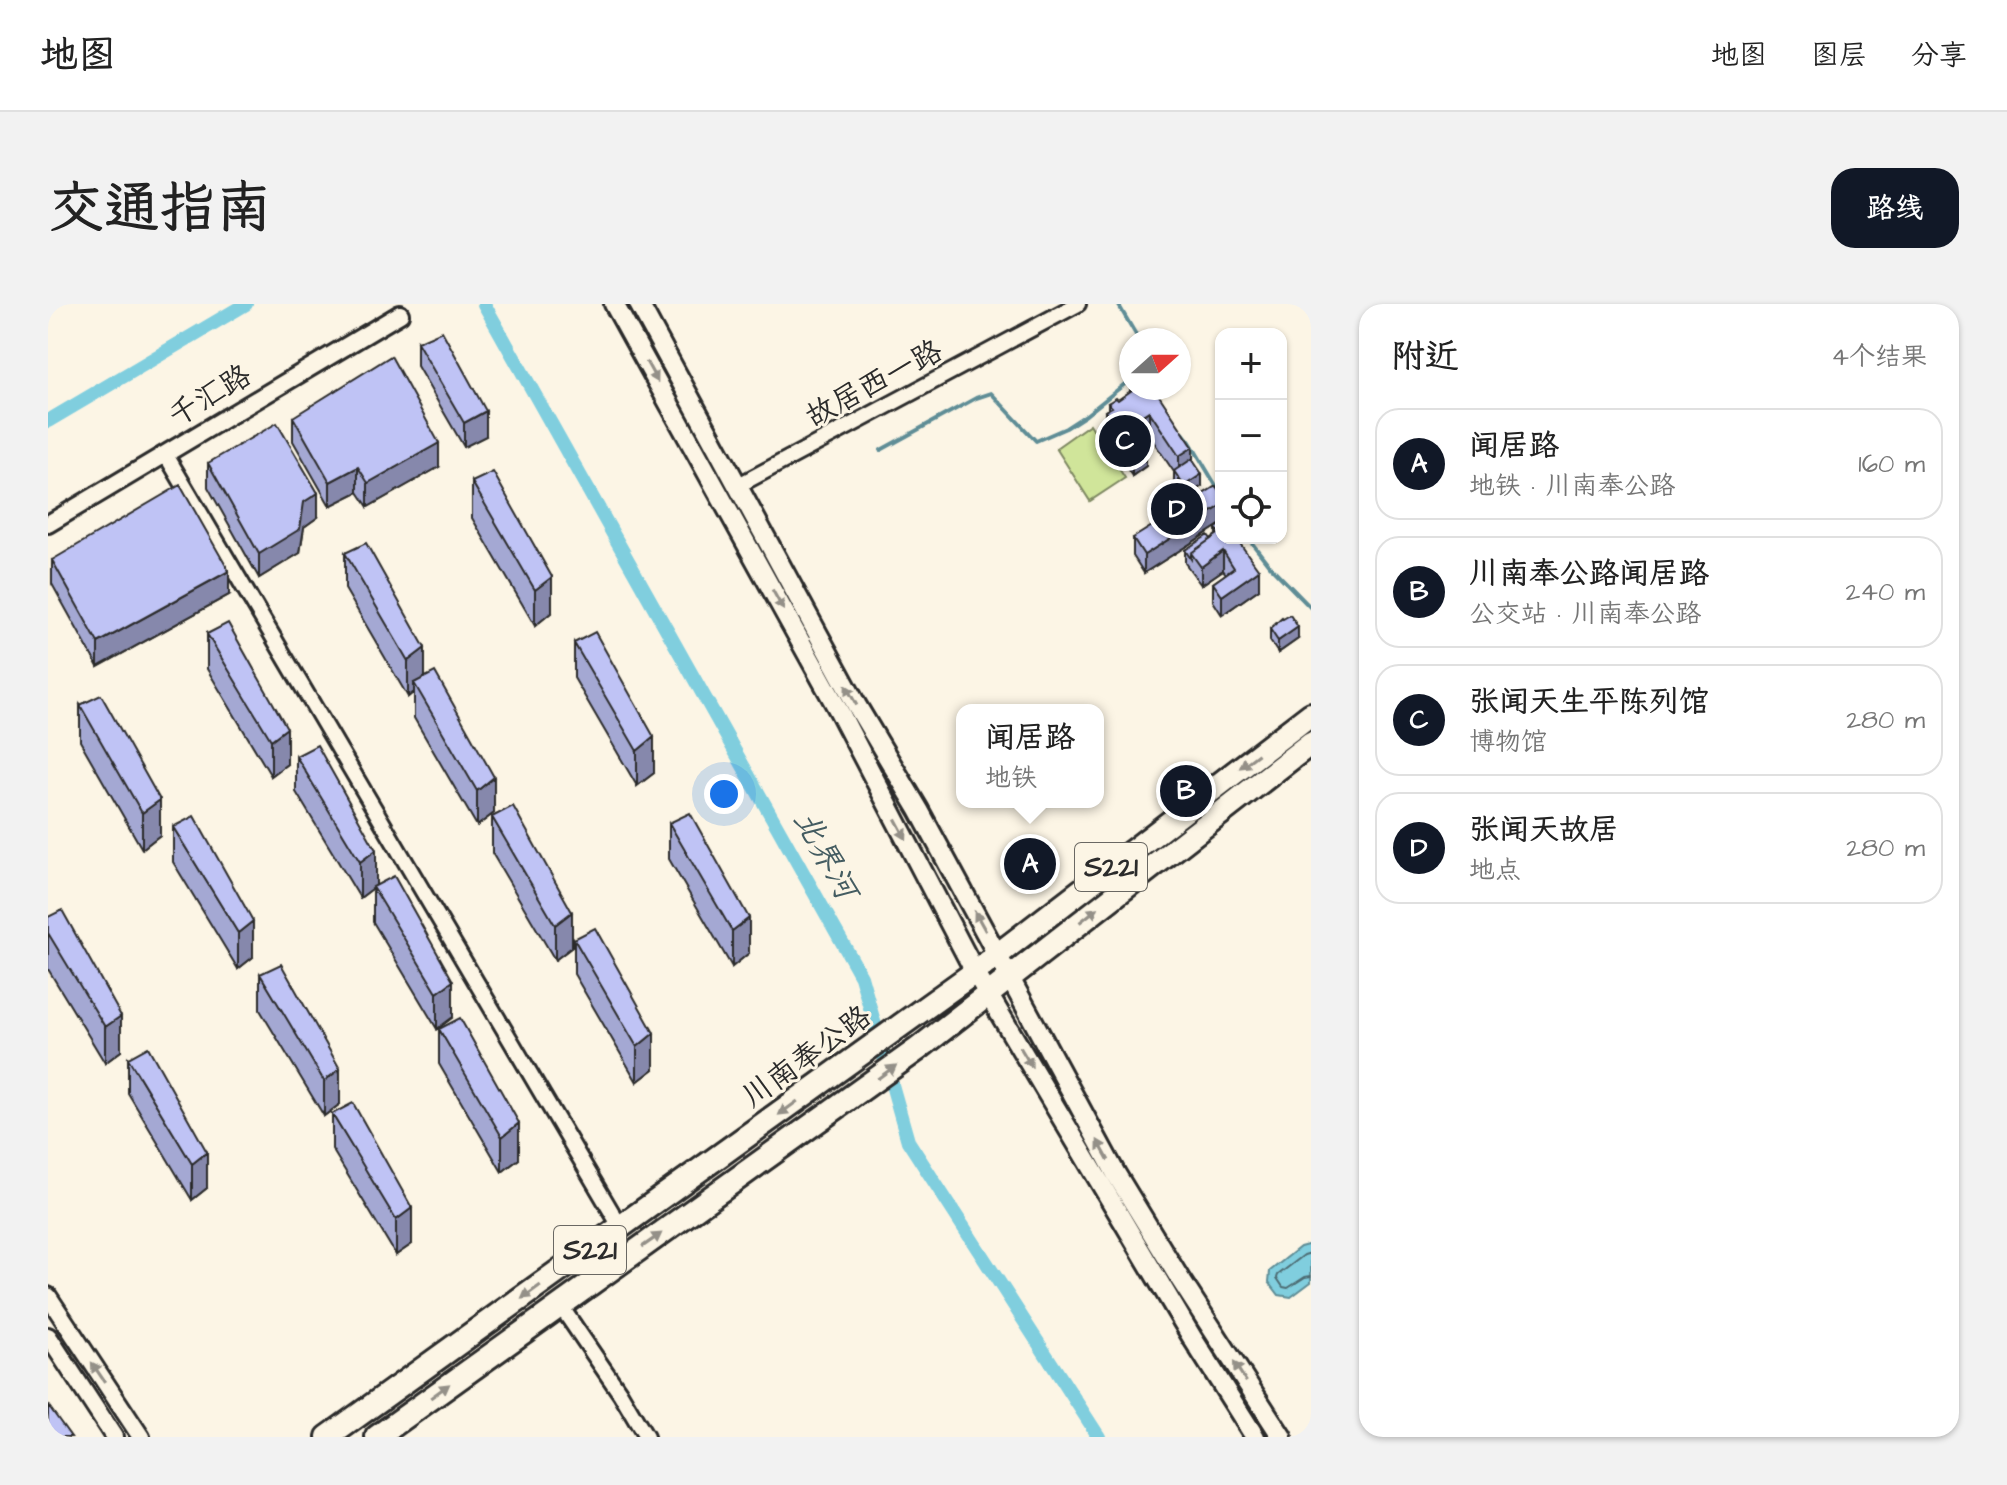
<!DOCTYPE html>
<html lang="zh">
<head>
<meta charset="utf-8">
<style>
	body { margin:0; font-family:"Architects Daughter","LXGW WenKai TC",sans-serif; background:#f2f2f2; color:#222 }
	.controls { position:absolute; right:24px; top:24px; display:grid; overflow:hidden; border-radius:16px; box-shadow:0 2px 6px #0004 }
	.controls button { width:72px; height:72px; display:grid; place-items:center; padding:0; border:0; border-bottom:2px solid #e0e0e0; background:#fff; color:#222; font:40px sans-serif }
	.compass { position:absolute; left:1071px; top:24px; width:72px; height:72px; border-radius:50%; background:#fff; box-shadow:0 2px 6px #0004; rotate:69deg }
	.you { position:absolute; left:676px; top:490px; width:28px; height:28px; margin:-20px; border:6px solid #fff; border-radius:50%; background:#1a73e8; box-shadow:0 0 0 12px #1a73e833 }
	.badge { display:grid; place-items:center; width:52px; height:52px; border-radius:50%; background:#111827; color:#fff; font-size:26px; font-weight:700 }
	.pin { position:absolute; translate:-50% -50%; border:4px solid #fff; box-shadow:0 2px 8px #0006 }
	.popup { position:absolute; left:908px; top:400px; width:148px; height:104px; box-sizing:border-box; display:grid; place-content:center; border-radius:16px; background:#fff; filter:drop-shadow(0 2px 6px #0005); font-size:26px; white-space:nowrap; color:#767676 }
	.popup b { font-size:30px; color:#222 }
	.popup::after { content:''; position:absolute; left:50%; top:100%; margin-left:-16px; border:16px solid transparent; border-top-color:#fff }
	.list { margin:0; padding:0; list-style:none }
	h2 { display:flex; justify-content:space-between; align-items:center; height:104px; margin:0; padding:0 32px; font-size:34px }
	h2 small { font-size:26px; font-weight:400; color:#767676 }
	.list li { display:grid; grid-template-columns:52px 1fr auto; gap:24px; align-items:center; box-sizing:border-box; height:112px; margin:0 16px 16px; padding:0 16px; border:2px solid #e0e0e0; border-radius:24px }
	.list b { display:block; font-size:30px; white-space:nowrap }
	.list p { margin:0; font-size:26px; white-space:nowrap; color:#767676 }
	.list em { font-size:26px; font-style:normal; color:#767676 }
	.icon { flex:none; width:44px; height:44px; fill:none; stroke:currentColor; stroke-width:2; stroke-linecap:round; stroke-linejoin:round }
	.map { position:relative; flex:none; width:1263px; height:1133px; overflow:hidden; border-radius:24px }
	header { display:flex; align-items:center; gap:48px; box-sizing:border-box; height:112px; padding:0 40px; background:#fff; border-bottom:2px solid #e0e0e0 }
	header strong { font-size:38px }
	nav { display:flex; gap:44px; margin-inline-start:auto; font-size:28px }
	.intro { display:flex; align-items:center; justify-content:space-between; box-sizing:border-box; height:192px; padding:0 48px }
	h1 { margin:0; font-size:56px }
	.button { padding:20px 36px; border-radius:24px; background:#111827; color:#fff; font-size:28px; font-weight:700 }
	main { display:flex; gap:48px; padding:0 48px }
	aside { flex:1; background:#fff; border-radius:24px; box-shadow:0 2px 6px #0004 }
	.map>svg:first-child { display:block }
	.green { fill:#d0e59a; stroke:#7e8862; stroke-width:2 }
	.water { fill:#80cede; stroke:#5e8d96; stroke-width:2 }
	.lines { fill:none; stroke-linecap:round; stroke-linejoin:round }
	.shore { stroke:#4d6c73; stroke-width:2 }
	.stream { stroke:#5e8d96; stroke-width:4 }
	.canal { stroke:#80cede; stroke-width:14 }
	.minor-casing { stroke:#2b2b2b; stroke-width:20 }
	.tertiary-casing { stroke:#2b2b2b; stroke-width:22 }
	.secondary-casing { stroke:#2b2b2b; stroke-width:24 }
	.primary-casing { stroke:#2b2b2b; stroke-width:28 }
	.minor { stroke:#fcf5e5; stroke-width:14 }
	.tertiary { stroke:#fcf5e5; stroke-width:16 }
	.secondary { stroke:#fcf5e5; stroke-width:18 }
	.primary { stroke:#fcf5e5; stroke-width:22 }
	.wall { fill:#a4a8d3; stroke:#2b2b2b; stroke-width:2 }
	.shaded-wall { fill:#8688ac; stroke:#2b2b2b; stroke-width:2 }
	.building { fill:#bfc3f5; stroke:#2b2b2b; stroke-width:2 }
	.oneway { fill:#949088 }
	.labels { text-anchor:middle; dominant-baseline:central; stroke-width:6; stroke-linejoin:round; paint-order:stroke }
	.shield { fill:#fcf5e5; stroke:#6a6863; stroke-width:2 }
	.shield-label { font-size:28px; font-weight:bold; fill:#2b2b2b }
	.street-label { font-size:30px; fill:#2b2b2b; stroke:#fcf5e5 }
	.water-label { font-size:32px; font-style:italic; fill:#445c61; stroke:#fcf5e5 }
</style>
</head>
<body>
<header>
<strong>地图</strong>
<nav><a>地图</a><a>图层</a><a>分享</a></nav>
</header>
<div class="intro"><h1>交通指南</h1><a class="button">路线</a></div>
<main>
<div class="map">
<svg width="1263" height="1133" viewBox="0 0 1263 1133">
	<rect width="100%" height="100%" fill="#fcf5e5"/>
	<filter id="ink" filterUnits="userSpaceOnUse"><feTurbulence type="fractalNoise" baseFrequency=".0125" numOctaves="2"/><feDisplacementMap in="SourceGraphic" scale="16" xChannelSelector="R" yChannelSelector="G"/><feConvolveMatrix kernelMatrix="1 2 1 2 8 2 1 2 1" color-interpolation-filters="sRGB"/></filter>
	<g filter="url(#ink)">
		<path class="green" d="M1042,120l35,54 -35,23 -34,-53z"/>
		<path class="water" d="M1263,940v38l-20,15 -12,-2 -10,-13 1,-11 30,-24z"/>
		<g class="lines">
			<path class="shore" d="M1263,949l-7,2 -26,20 -1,3 6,9 5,1 17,-11 6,-1"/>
			<path class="stream" d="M1070,0l21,36
				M1135,129l7,9 31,52
				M833,146l95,-52 15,-5 45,48 30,-13 20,-13 45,-36
				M1200,234l21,27 42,43"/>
			<path class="canal" d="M436,0l377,672 47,165 191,296
				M0,117l198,-117"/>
			<defs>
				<path id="minor" d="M118,151l455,773
					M689,182l341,-182
					M512,1001l60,88 26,44"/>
				<path id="tertiary" d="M0,220l352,-210
					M0,992l93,141
					M0,1032l66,101"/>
				<path id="secondary" d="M566,0l226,409 135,259 218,367 62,98
					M591,0l218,402 62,104 197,364 64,105 102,158"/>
				<path id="primary" d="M280,1133l647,-465 336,-258
					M329,1133l541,-388 393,-306"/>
			</defs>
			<use href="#minor" class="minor-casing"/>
			<use href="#tertiary" class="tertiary-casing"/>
			<use href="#secondary" class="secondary-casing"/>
			<use href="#primary" class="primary-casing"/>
			<use href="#minor" class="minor"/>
			<use href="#tertiary" class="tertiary"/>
			<use href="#secondary" class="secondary"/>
			<use href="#primary" class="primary"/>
		</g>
		<path class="wall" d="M369,38l69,94 -22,11 -47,-81z
			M1082,83l63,73 9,26 -18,12 -10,-14v-12l-25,-37 -5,3 2,28 -14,10 -27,-41v-24l3,-2v-6l10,-3 12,-8z
			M245,113l146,50 -71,40 -10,-15 -28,14 -37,-65z
			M160,159l110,54 -14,10 -4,26 -41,25 -51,-91z
			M424,178l80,130 -17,14 -63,-108z
			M1173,220l-77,49 -11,-17v-18z
			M1168,224l43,61 -37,26 -9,-14v-18l13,-9 -3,-4 -22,15 -16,-22v-13l26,-11 5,-4z
			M297,249l80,124 69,136 -17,13 -63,-108v-26l-6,5 -63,-108z
			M4,256l177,35 -131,72 -46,-83z
			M1222,325l28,10 -20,14 -8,-12z
			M159,330l80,130 -16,12 -64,-107z
			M526,339l80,130 -17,13 -63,-108z
			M32,401l80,130 -18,14 -62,-108z
			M248,452l80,129 77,132 -16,12 -64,-107v-34l-13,10 -64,-106z
			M444,513l80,130 -17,13 -63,-107z
			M621,519l80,130 -17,14 -63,-108z
			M125,523l80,130 -15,12 -65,-107z
			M0,613l73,134 -16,12 -57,-94z
			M526,635l80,130 -17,13 -63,-108z
			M212,670l80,130 -16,12 -64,-106z
			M391,725l80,130 -17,13 -63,-108z
			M80,754l79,130 -15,12 -64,-107z
			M284,810l80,130 -16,11 -64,-106z"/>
		<path class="shaded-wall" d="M438,107v25l-22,11v-24z
			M1101,107v24l-17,11v-24z
			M1098,138v24l-14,10v-25z
			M391,139v24l-71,40v-24z
			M1145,143v24l-14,9v-24z
			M310,163v25l-28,14v-24z
			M1154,170v12l-18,12v-12z
			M270,189v24l-14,10 -4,26 -41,25v-24l45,-52z
			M1173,202v18l-77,49v-18z
			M1175,247v19l-22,15v-18z
			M1211,266v19l-37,26v-19z
			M181,267v24l-131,72v-24z
			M504,273v35l-17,14v-36z
			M1250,323v12l-20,14v-12z
			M377,344v35h-11v9l-6,5v-36z
			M239,424v36l-16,12v-36z
			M606,433v36l-17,13v-35z
			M446,473v36l-17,13v-35z
			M112,496v35l-18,14v-36z
			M328,546v36l-16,12v-36z
			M524,608v35l-17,13v-35z
			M701,614v35l-17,14v-36z
			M205,617v36l-15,12v-36z
			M405,677v36l-16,12v-36z
			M73,712v35l-16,12v-36z
			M606,729v36l-17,13v-35z
			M292,765v35l-16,12v-35z
			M471,819v36l-17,13v-35z
			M159,848v36l-15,12v-36z
			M364,904v36l-16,11v-35z"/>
		<path class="building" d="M394,27l44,80 -22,12 -47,-81z
			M343,52l48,87 -71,40 -10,-16 -28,15 -37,-65z
			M1083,82v2h23l39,59 -14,9 -30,-45 -17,11 14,20 -14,9 -27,-40 7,-4 -4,-4 8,-5 2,2 14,-10 -2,-3z
			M229,119l41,70 -14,9 -4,27 -41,25 -51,-91z
			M1144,155l10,15 -18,12 -10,-15z
			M445,168l59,105 -17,13 -63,-108z
			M132,181l49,86 -131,72 -46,-83z
			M1168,182l5,8v12l-77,49 -11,-17z
			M1173,221v7l-2,1 -3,-5z
			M1173,228v6h15l23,32 -37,26 -9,-13 21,-15 -11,-17 -22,16 -10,-14z
			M1160,231l3,4 -20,14v6l-6,-9z
			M318,239l59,105 -17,13 -63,-108z
			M1242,311l8,12 -20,14 -8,-12 12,-11 1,1z
			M180,319l59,105 -16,12 -64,-106z
			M547,328l59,105 -17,14 -63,-108z
			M387,368l59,105 -17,14 -63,-108z
			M53,391l59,105 -18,13 -62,-108z
			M269,441l59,105 -16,12 -64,-106z
			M465,502l59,106 -17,13 -63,-108z
			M642,509l59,105 -17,13 -63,-108z
			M146,512l59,105 -15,12 -65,-106z
			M346,572l59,105 -16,12 -64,-106z
			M14,606l59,106 -16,11 -57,-94v-16z
			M547,624l59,105 -17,14 -63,-108z
			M233,660l59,105 -16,12 -64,-107z
			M412,714l59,105 -17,14 -63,-108z
			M100,743l59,105 -15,12 -64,-106z
			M305,799l59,105 -16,12 -64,-106z
			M0,1101l23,32h-23z"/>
		<defs><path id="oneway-solid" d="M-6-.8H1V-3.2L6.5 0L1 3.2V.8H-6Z" transform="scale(2)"/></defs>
		<g class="oneway">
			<use href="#oneway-solid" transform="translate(604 68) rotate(61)"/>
			<use href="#oneway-solid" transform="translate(730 296) rotate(61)"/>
			<use href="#oneway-solid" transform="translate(803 391) rotate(-119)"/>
			<use href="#oneway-solid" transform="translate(1201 457) rotate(143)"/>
			<use href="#oneway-solid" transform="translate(853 525) rotate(62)"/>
			<use href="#oneway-solid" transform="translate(1041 611) rotate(-38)"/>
			<use href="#oneway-solid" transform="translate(932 617) rotate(-119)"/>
			<use href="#oneway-solid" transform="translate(978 753) rotate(59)"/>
			<use href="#oneway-solid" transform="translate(839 768) rotate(-36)"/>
			<use href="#oneway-solid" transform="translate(740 804) rotate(144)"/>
			<use href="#oneway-solid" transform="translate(1055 846) rotate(-119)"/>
			<use href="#oneway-solid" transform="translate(604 936) rotate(-35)"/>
			<use href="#oneway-solid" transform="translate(483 988) rotate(144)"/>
			<use href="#oneway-solid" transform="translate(50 1068) rotate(-124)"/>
			<use href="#oneway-solid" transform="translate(1192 1068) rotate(-123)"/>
			<use href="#oneway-solid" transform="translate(392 1087) rotate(-36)"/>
		</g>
	</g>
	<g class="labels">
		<g class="shield">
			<rect x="1027" y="539" width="72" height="48" rx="6"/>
			<rect x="506" y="922" width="72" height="48" rx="6"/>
		</g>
		<g class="shield-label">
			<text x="1063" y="563">S221</text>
			<text x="542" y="946">S221</text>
		</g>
		<g class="street-label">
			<text transform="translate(826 80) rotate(-28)">故居西一路</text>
			<text transform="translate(162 92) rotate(-31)">千汇路</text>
			<text transform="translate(759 753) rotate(-36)">川南奉公路</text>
		</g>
		<g class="water-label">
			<text transform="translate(777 551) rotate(61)">北界河</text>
		</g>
	</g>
</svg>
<div class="controls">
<button>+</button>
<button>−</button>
<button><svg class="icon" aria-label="locate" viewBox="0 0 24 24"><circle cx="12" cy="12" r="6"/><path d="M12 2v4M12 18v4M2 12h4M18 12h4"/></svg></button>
</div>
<svg class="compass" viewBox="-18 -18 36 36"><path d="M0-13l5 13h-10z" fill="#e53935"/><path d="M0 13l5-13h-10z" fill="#767676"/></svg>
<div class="you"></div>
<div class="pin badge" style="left:982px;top:560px">A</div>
<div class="popup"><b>闻居路</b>地铁</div>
<div class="pin badge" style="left:1138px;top:487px">B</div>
<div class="pin badge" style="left:1077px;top:137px">C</div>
<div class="pin badge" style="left:1129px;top:205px">D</div>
</div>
<aside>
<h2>附近<small>4个结果</small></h2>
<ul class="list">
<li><span class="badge">A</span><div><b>闻居路</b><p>地铁 · 川南奉公路</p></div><em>160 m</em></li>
<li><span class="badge">B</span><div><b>川南奉公路闻居路</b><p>公交站 · 川南奉公路</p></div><em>240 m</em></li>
<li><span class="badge">C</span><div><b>张闻天生平陈列馆</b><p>博物馆</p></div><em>280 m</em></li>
<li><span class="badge">D</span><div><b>张闻天故居</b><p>地点</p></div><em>280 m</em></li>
</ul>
</aside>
</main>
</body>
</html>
